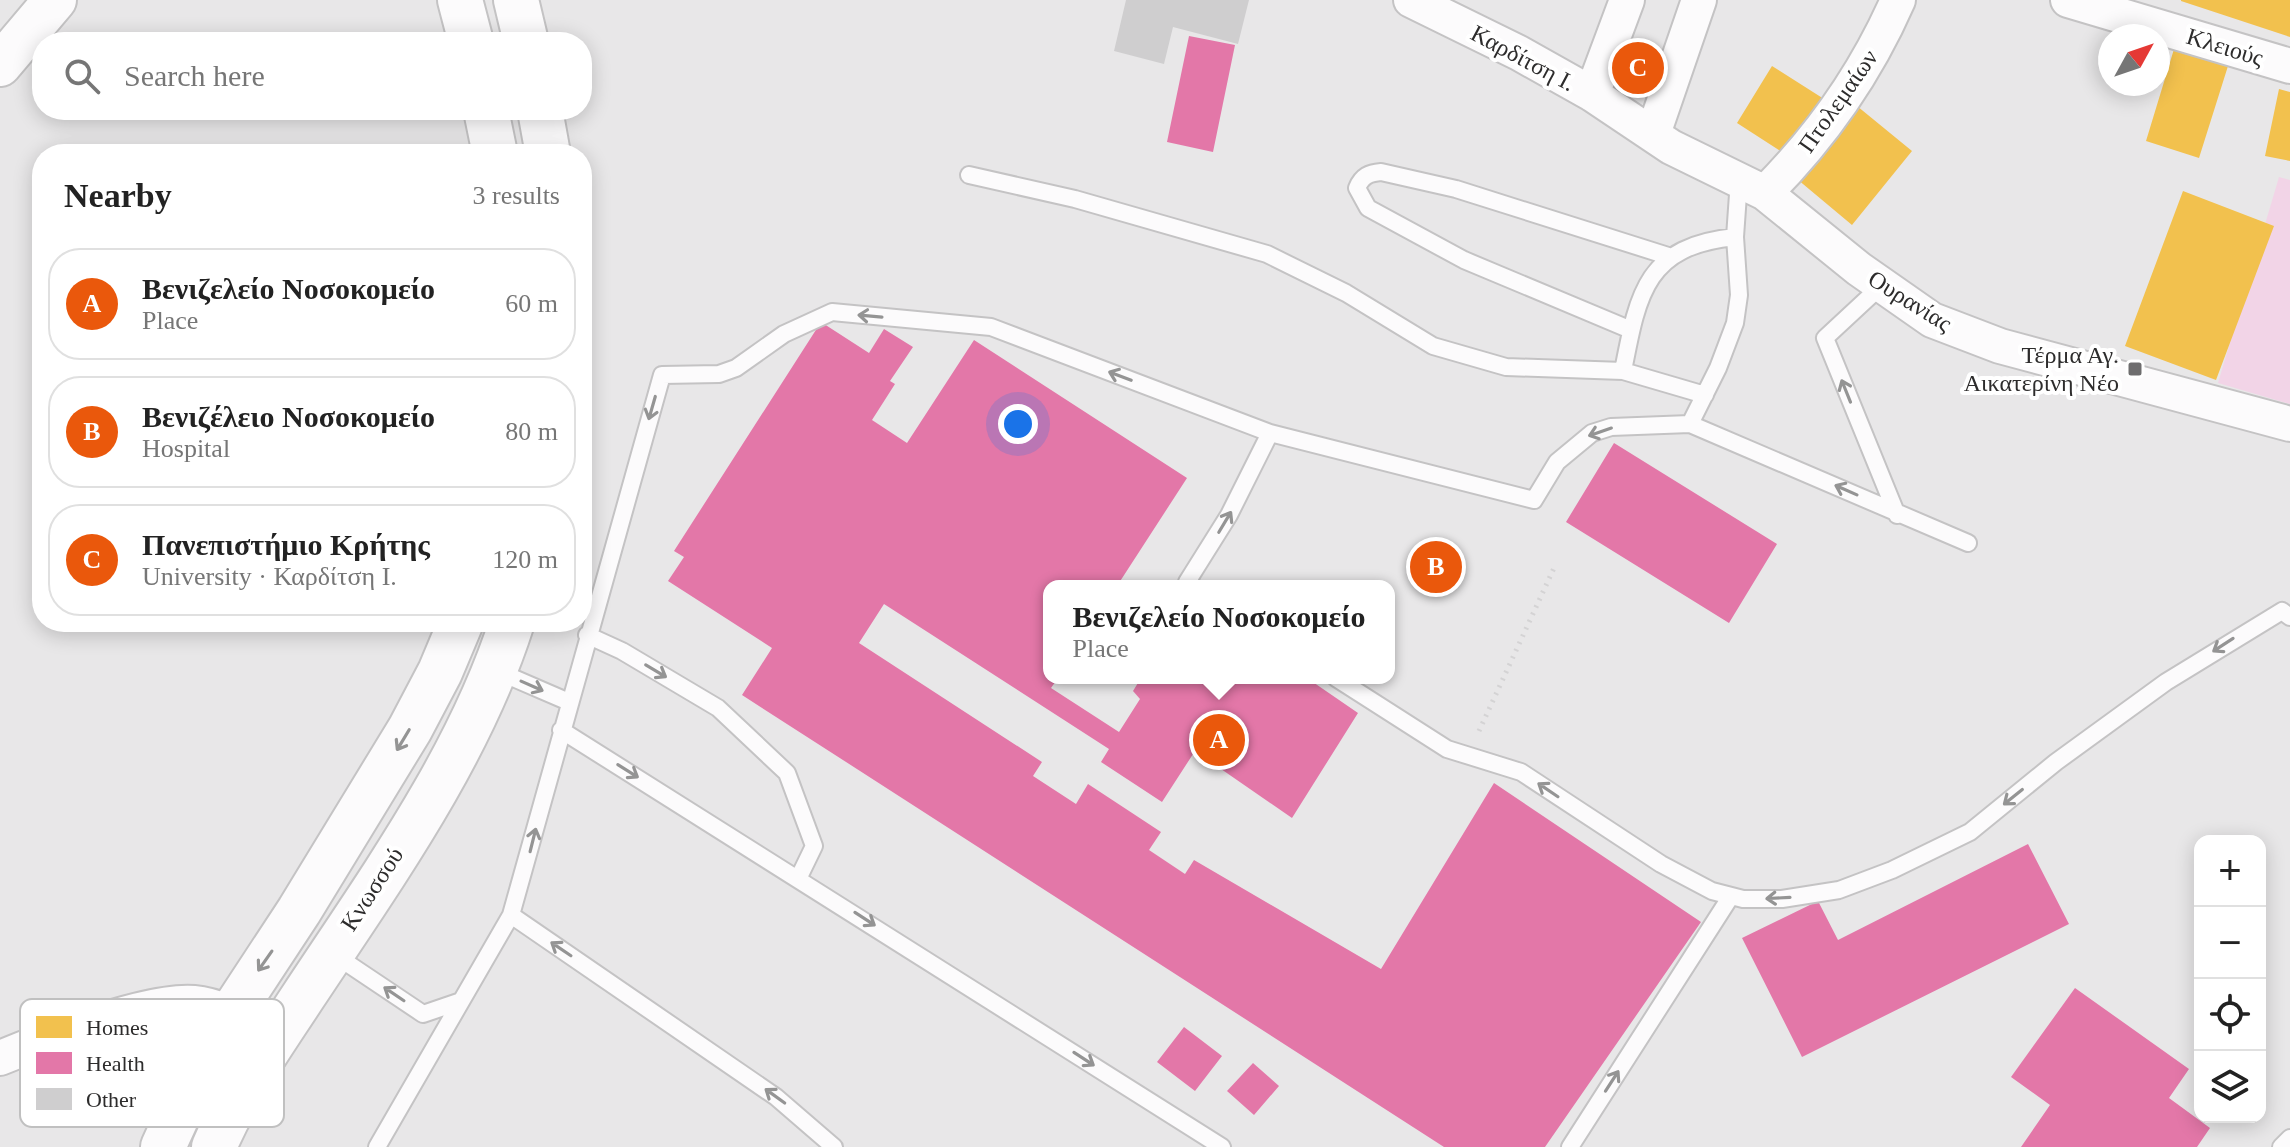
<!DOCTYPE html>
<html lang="en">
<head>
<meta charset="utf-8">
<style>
	body { margin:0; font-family:Georgia,serif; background:#f6f6f6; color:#222 }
	.controls { position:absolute; right:24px; bottom:24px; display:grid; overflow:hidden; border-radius:16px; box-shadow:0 4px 20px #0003 }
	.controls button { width:72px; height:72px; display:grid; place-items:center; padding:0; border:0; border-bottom:2px solid #e0e0e0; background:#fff; color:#222; font:40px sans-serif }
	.compass { position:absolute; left:2098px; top:24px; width:72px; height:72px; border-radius:50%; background:#fff; box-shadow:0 4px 20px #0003; rotate:50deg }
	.you { position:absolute; left:1018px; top:424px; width:28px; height:28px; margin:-20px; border:6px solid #fff; border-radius:50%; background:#1a73e8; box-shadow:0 0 0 12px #1a73e833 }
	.badge { display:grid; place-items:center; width:52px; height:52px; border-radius:50%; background:#ea580c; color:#fff; font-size:26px; font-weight:700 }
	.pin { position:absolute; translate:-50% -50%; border:4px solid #fff; box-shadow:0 2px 8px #0006 }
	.popup { position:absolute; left:1043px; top:580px; width:352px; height:104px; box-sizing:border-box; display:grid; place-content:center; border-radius:16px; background:#fff; filter:drop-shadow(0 2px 6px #0005); font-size:26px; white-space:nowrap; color:#767676 }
	.popup b { font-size:30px; color:#222 }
	.popup::after { content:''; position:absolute; left:50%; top:100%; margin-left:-16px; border:16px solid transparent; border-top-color:#fff }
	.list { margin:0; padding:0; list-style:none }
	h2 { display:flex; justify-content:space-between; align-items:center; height:104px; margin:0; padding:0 32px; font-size:34px }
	h2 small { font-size:26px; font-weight:400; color:#767676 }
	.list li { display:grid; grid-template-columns:52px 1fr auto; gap:24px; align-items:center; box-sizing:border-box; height:112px; margin:0 16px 16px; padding:0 16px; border:2px solid #e0e0e0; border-radius:32px }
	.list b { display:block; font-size:30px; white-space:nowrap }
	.list p { margin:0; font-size:26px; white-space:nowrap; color:#767676 }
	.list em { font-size:26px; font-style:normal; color:#767676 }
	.icon { flex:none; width:44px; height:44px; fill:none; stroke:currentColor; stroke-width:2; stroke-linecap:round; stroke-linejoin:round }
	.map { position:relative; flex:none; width:2290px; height:1147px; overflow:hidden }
	.search { position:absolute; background:#fff; box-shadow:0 4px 20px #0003; left:32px; top:32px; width:560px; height:88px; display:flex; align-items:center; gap:20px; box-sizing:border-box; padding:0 28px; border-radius:32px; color:#767676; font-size:30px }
	.panel { position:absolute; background:#fff; box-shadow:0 4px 20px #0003; left:32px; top:144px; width:560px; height:488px; border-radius:32px }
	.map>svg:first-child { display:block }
	.green { fill:#f2d4e7 }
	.homes { fill:#f2c14e }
	.health { fill:#e377a8 }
	.building { fill:#cfcecf }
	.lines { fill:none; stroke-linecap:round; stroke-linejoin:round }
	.service-casing { stroke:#c4c3c4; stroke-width:20 }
	.minor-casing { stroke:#c4c3c4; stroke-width:38 }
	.tertiary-casing { stroke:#c4c3c4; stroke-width:46 }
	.primary-casing { stroke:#c4c3c4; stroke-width:48 }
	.path { stroke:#d4d3d4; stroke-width:5; stroke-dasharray:2 6; stroke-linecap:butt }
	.service { stroke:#fcfbfc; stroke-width:16 }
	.minor { stroke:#fcfbfc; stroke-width:34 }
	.tertiary { stroke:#fcfbfc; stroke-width:42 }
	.primary { stroke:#fcfbfc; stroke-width:44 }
	.oneway { stroke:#949494 }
	.poi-dot { fill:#6e6d6e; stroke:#fff; stroke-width:3 }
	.labels { text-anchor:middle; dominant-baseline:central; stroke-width:8; stroke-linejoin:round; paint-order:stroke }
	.street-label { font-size:24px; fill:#2d2c2c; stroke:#fff }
	.poi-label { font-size:24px; fill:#2d2c2c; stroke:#fff; text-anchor:end }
	.key { fill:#fff; stroke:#c0c0c0; stroke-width:2 }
	.key-label { font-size:22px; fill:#2d2c2c }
</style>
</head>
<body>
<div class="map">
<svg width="2290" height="1147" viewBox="0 0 2290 1147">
	<rect width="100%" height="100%" fill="#e8e7e8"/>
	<path class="green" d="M2279,177l11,3v224l-72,-21z"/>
	<path class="homes" d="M2181,0h109v37l-109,-36z
		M2174,49l54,17 -29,92 -53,-17z
		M1772,66l52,33 -36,57 -51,-33z
		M2279,89l11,3v69l-25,-5z
		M1857,106l55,45 -60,74 -55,-46z
		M2183,191l91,35 -58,154 -91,-34z"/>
	<path class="health" d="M1189,36l46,9 -22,107 -46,-10z
		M821,322l48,31 15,-24 29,18 -23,34 5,3 -23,36 35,23 67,-103 213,138 -70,108h-68v92h9l-7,10 68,44 21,-33 -7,-8 8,-13h166l51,35 -66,105 -97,-67 -33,51 -61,-40 8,-13 -225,-145 -25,39 183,119 -9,14 43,28 12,-20 73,48 -12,18 36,24 9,-14 187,109 113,-186 207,139 -156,225h-101l-702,-452 30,-47 -104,-67 16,-24 -10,-6z
		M1614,443l163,101 -48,79 -163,-101z
		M2028,844l41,80 -267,133 -60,-119 76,-37 20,39z
		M2075,988l114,81 -20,29 41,30 -13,19h-176l29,-42 -39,-28z
		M1184,1027l38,29 -27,35 -38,-29z
		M1253,1063l26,23 -25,29 -27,-24z"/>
	<path class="building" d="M1126,0h123l-11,44 -65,-17 -9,37 -50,-13z"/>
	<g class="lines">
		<defs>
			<path id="service" d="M969,175l106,24 192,55 79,39 87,53 73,21 117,4 82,24
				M1881,286l-56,52 72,177
				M1631,330l-167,-70 -96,-52 -11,-20c5,-12 12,-15 24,-16l75,17 212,67
				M1623,371c15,-78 23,-125 112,-134
				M1690,424l28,-56 17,-45 4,-28 -4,-58 4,-57
				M1270,433l264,67 23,-38 35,-29 19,-6 79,-3 278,119
				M587,635l35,16 96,57 69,65 27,73 -15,31
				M497,671l72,31
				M1336,678l111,71 74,23 140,92 51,27 31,8h39l57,-9 53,-20 78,-38 86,-70 110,-80 116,-71 8,6
				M561,730l661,417
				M511,915l265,182 58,50
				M332,953l91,61 38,-13
				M377,1147l134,-232 151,-540 57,-1 17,-6 48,-34 48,-22 159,15 279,106 -41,82 -42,67 6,4
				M1570,1147l161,-251
				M2281,1147l9,-9"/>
			<path id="minor" d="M1411,0l108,53 73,41 79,53 94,46 94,76 73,51 68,26 290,78
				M2068,0l222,66
				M1592,94l35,-94
				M1653,134l46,-134
				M1765,193c56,-56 101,-120 133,-193
				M0,1058c44,-18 149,-59 194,-55 13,1 24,5 36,10"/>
			<path id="tertiary" d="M0,65l55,-65"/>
			<path id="primary" d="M460,0l11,42
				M516,0l10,42
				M486,110l9,44
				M540,110l8,44
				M163,1147l44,-96 92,-140 111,-182 30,-57 21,-50
				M214,1147c23,-54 58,-103 90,-152 78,-118 165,-238 208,-373"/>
		</defs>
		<use href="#service" class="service-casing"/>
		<use href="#minor" class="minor-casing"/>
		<use href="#tertiary" class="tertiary-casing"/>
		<use href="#primary" class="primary-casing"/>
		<path class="path" d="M1479,731l75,-163"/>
		<use href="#service" class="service"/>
		<use href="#minor" class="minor"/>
		<use href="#tertiary" class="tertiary"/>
		<use href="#primary" class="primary"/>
	</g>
	<defs><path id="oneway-shaft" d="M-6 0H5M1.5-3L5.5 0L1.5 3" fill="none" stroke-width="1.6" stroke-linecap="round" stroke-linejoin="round" transform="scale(2)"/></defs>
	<g class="oneway">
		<use href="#oneway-shaft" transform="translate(870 316) rotate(-175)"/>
		<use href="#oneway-shaft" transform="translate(1120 376) rotate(-159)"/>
		<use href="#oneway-shaft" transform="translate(1846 391) rotate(-112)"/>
		<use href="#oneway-shaft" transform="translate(652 408) rotate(106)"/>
		<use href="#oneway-shaft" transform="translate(1600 432) rotate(161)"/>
		<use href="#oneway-shaft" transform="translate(1846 490) rotate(-156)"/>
		<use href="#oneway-shaft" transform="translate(1225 522) rotate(-59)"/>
		<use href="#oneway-shaft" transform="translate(2223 645) rotate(147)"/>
		<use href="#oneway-shaft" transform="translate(656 671) rotate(31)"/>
		<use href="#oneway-shaft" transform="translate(532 686) rotate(24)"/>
		<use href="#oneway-shaft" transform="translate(403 740) rotate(121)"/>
		<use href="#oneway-shaft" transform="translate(628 771) rotate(32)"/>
		<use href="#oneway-shaft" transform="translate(1548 790) rotate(-146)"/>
		<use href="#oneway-shaft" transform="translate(2013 797) rotate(141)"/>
		<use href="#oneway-shaft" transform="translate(533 840) rotate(-76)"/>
		<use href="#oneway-shaft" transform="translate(1778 898) rotate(177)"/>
		<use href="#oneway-shaft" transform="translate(865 919) rotate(33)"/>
		<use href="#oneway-shaft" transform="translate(561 949) rotate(-146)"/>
		<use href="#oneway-shaft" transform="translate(265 961) rotate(125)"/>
		<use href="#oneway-shaft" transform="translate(394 994) rotate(-146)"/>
		<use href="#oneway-shaft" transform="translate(1084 1059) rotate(33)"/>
		<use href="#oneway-shaft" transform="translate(1612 1081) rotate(-57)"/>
		<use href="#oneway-shaft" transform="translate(775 1096) rotate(-144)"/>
	</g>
	<rect class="poi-dot" x="2127" y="361" width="16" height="16" rx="4"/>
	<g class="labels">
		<g class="street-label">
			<text transform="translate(2225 47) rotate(17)">Κλειούς</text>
			<text transform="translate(1523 58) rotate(28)">Καρδίτση Ι.</text>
			<text transform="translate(1838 101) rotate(-55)">Πτολεμαίων</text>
			<text transform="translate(1910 301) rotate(32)">Ουρανίας</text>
			<text transform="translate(372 889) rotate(-57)">Κνωσσού</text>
		</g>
		<g class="poi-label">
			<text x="2119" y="355">Τέρμα Αγ.<tspan x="2119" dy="28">Αικατερίνη Νέο</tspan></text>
		</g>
	</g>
	<rect x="20" y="999" width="264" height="128" rx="12" class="key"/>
	<rect x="36" y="1016" width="36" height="22" fill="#f2c14e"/>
	<rect x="36" y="1052" width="36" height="22" fill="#e377a8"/>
	<rect x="36" y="1088" width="36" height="22" fill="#cfcecf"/>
	<g class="key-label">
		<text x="86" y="1035">Homes</text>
		<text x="86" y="1071">Health</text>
		<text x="86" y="1107">Other</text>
	</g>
</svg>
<div class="controls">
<button>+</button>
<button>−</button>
<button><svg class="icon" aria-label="locate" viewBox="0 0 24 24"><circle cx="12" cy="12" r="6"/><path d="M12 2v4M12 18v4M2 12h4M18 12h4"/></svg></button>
<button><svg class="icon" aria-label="layers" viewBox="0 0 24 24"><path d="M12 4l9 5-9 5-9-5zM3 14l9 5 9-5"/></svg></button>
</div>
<svg class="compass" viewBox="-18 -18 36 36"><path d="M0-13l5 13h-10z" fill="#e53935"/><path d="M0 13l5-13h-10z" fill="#767676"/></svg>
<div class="you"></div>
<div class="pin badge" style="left:1219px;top:740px">A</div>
<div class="popup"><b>Βενιζελείο Νοσοκομείο</b>Place</div>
<div class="pin badge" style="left:1436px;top:567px">B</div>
<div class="pin badge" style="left:1638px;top:68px">C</div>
<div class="search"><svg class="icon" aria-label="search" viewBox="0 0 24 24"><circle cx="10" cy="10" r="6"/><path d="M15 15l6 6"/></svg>Search here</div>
<section class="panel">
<h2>Nearby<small>3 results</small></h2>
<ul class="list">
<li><span class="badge">A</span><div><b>Βενιζελείο Νοσοκομείο</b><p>Place</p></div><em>60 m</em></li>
<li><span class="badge">B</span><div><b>Βενιζέλειο Νοσοκομείο</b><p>Hospital</p></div><em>80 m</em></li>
<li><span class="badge">C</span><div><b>Πανεπιστήμιο Κρήτης</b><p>University · Καρδίτση Ι.</p></div><em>120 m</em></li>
</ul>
</section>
</div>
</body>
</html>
